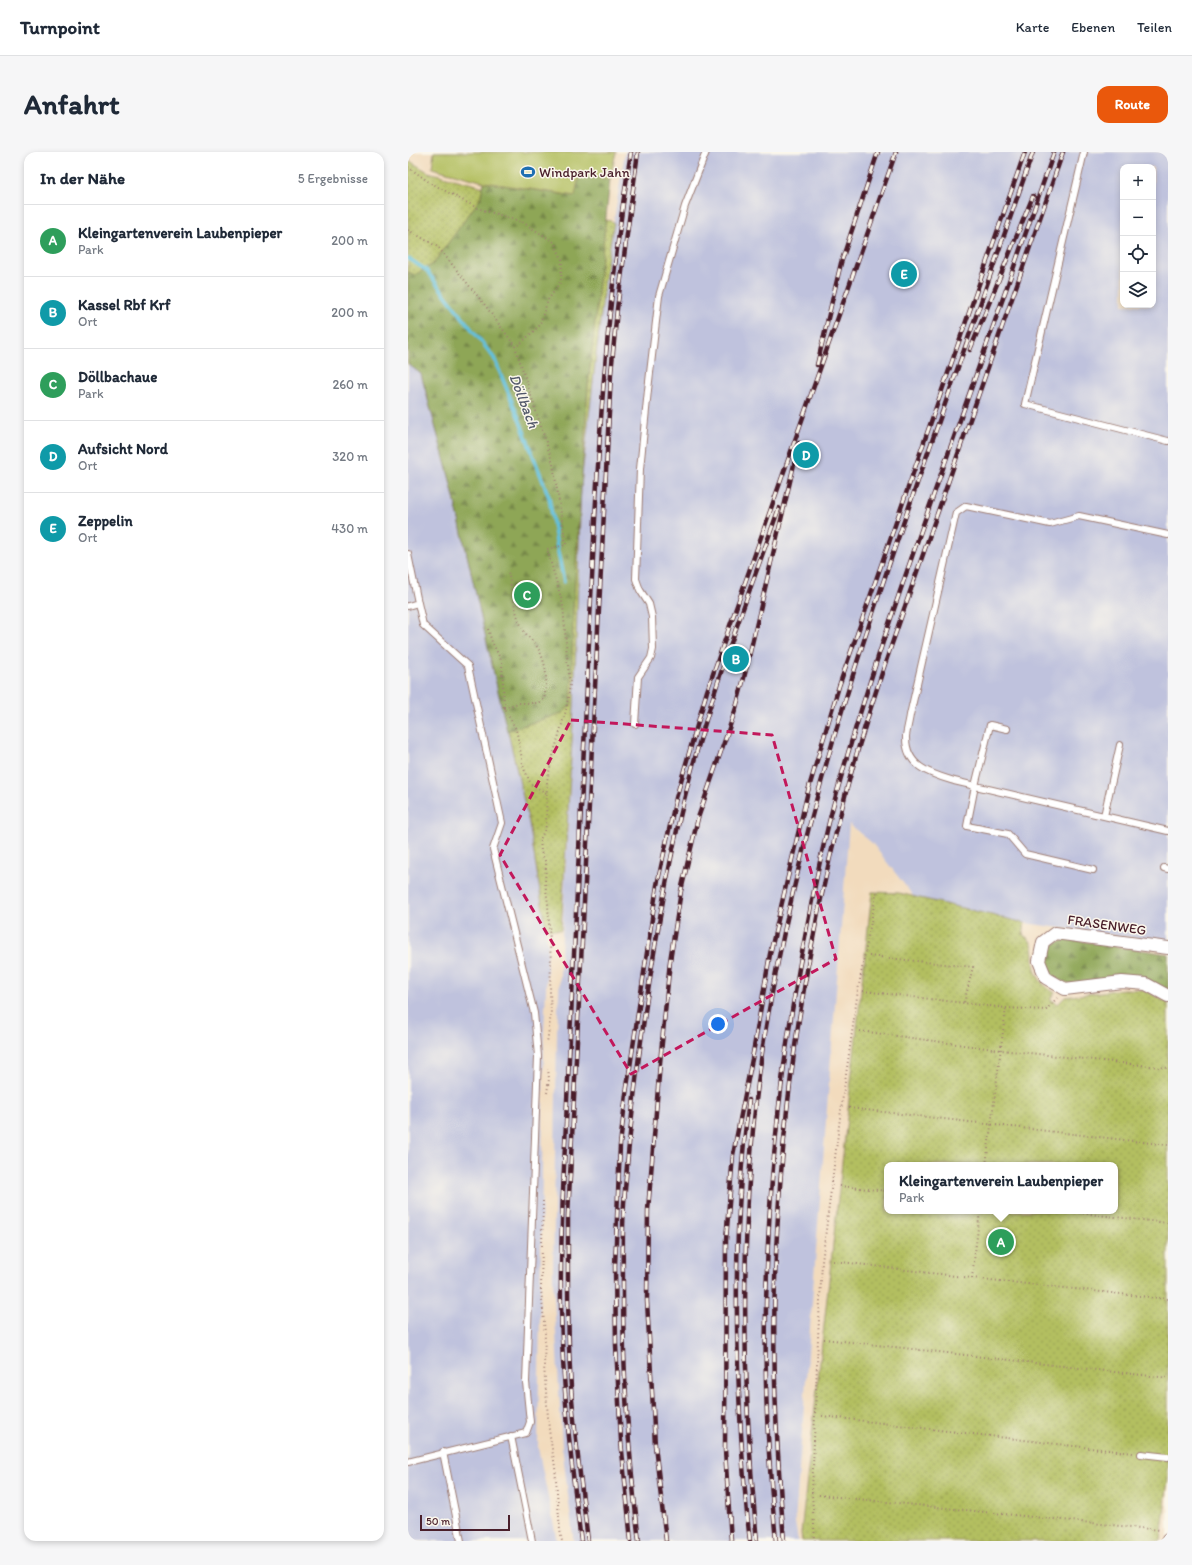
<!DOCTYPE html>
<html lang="de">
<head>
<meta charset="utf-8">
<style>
	body { margin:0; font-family:Itim,sans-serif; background:#f6f6f7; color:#1f2937 }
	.controls { position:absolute; right:12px; top:12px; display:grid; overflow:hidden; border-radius:8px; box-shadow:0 2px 6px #0003 }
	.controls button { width:36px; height:36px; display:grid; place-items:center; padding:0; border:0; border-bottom:1px solid #e0e1e3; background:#fff; color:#1f2937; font:20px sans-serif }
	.scale { position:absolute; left:12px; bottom:10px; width:90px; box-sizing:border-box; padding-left:4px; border:2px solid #4a1f2b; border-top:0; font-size:11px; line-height:14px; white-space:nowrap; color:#4a1f2b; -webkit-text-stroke:3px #fbf7ec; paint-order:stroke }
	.you { position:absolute; left:310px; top:872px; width:14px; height:14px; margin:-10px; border:3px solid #fff; border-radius:50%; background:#1a73e8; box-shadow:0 0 0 6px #1a73e833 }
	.badge { display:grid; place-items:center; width:26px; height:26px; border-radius:50%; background:#ea580c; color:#fff; font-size:13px; font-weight:700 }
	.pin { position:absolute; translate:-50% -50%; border:2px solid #fff; box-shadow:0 1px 4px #0006 }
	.popup { position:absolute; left:476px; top:1010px; width:234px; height:52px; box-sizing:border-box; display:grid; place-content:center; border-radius:8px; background:#fff; filter:drop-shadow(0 1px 3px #0005); font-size:13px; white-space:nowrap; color:#747a83 }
	.popup b { font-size:15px; color:#1f2937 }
	.popup::after { content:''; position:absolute; left:50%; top:100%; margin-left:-8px; border:8px solid transparent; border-top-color:#fff }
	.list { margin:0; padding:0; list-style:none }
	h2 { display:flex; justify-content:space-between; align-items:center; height:52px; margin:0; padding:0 16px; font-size:17px }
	h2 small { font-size:13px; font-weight:400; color:#747a83 }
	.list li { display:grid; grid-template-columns:26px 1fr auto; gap:12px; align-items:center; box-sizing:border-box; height:72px; padding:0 16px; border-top:1px solid #e0e1e3 }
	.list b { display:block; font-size:15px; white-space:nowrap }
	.list p { margin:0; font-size:13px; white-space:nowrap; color:#747a83 }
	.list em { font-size:13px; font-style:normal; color:#747a83 }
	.icon { flex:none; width:22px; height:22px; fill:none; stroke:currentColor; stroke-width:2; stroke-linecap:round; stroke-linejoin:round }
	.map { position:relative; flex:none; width:760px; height:1389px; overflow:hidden; border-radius:12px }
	header { display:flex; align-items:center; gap:24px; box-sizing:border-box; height:56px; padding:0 20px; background:#fff; border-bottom:1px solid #e0e1e3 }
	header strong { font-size:19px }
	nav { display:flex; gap:22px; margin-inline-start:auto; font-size:14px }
	.intro { display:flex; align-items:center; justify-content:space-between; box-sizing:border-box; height:96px; padding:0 24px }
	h1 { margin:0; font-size:28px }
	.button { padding:10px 18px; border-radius:12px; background:#ea580c; color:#fff; font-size:14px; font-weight:700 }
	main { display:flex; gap:24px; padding:0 24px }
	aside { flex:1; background:#fff; border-radius:12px; box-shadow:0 2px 6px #0003 }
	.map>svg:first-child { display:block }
	.industrial { fill:#bfc2dd; fill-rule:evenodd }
	.green { fill:url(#green-dots); stroke:#7e6f46; fill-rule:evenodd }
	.forest { fill:url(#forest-firs); stroke:#6c6241 }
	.pitch { fill:#b3bf61; stroke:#7e6f46 }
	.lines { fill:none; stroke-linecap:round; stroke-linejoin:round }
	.stream { stroke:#61c1df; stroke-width:3.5 }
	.lane-casing { stroke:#9e7d74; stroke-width:8 }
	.street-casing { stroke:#9e7d74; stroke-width:14 }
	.path { stroke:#9e7d74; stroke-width:2; stroke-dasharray:1 3; stroke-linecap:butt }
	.lane { stroke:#fff; stroke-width:6 }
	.street { stroke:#fff; stroke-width:12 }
	.rail-casing { stroke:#4a1f2b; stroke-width:4.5 }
	.rail { stroke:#fbf7ec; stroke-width:3; stroke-dasharray:9; stroke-linecap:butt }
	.marked { fill:none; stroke:#c2185b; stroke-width:3; stroke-dasharray:8 5; stroke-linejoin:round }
	.labels { text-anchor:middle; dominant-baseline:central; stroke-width:3; stroke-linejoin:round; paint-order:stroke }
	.poi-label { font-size:14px; fill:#4a1f2b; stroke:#fbf7ec; text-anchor:start }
	.street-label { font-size:14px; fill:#4a1f2b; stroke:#fbf7ec }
	.water-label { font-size:15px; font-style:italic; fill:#52586a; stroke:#fbf7ec }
</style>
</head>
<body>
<header>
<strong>Turnpoint</strong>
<nav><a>Karte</a><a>Ebenen</a><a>Teilen</a></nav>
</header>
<div class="intro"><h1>Anfahrt</h1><a class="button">Route</a></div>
<main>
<aside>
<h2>In der Nähe<small>5 Ergebnisse</small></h2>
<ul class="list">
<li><span class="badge" style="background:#2e9e5b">A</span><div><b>Kleingartenverein Laubenpieper</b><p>Park</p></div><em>200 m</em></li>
<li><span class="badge" style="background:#0f9aa8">B</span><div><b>Kassel Rbf Krf</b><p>Ort</p></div><em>200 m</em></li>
<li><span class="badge" style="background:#2e9e5b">C</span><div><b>Döllbachaue</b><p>Park</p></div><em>260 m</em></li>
<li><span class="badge" style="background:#0f9aa8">D</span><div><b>Aufsicht Nord</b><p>Ort</p></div><em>320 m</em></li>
<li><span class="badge" style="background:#0f9aa8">E</span><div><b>Zeppelin</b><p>Ort</p></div><em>430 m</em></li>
</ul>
</aside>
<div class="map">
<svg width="760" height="1389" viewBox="0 0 760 1389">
	<defs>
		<pattern id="green-dots" width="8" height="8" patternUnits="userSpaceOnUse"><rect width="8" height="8" fill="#b3bf61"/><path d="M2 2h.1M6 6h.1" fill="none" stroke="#949b50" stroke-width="1.8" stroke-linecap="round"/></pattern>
		<pattern id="forest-firs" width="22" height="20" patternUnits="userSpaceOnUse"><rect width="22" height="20" fill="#8ea657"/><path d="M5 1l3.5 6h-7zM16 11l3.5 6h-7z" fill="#768748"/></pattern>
	</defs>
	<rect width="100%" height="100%" fill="#fbf7ec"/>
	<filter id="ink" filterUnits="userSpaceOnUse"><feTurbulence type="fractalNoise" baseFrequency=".025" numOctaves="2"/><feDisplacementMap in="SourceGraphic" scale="8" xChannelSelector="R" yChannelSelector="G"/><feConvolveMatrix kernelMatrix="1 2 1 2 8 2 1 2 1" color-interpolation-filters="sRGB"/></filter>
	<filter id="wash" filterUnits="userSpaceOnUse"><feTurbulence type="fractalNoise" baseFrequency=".012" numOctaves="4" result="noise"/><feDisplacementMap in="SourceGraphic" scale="16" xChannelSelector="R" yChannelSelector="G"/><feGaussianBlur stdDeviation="0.9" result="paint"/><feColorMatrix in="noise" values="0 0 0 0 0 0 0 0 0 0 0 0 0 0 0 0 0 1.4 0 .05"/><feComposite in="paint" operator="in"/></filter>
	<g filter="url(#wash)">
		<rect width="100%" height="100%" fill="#f2dbbd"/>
		<path class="industrial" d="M217,0h543v791l-143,-20 -111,-26 -42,-54 -23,-19 -54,698 3,19h-224l-1,-5 -11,-90 -9,-168 4,-247 17,-325 7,-222 26,-221zM715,15h30v138h-30z
			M0,211l13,11 29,106 79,343 19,122 -4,87 -6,416 19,93h-149z"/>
		<path class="green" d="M0,8l20,12 186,50 -7,41 -26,221 -7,222 -13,224 -15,-1 -17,-106 -79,-343 -29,-106 -13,-11z
			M464,740l27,1 126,30 -2,12c17,9 7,25 14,40 4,8 10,13 18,18l-5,6 8,5 7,-7 59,-8 20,1 24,13v474l-7,64h-359l-1,-8zM479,1013h228v46h-228z"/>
		<path class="forest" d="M171,23l31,4 -22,207 -15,223 -2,96 -9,8 -55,18 -57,-251 -29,-106 -13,-10v-92l7,3 18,-11 47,-65 4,-17 90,14z
			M659,787l101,15v37l-21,-11 -18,-4 -59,8 -17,-6 -6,-15 2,-17z"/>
		<path class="pitch" d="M26,0h182l-6,27 -31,-3 -4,20 -91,-14 -52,-14z"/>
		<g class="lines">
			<path class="stream" d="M0,106l18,12 68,88 24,58 31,81 8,50 7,35"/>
		</g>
	</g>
	<g filter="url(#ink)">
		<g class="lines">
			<defs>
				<path id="lane" d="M676,0l-59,252 143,37
					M760,383l-89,-19 -29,8 -84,-18 -10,7 -46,202c-1,7 -3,14 -4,21 -1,31 25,38 48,45l214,50
					M0,402l10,49
					M0,454l10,-3 5,22 45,41 34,157 -9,26 41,164 4,43 -12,326 4,40 -4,11 -118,29
					M227,572l3,-47 13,-19 2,-9 -1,-32 -3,-13 -9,-14 -4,-11 4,-110 8,-79 11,-94 26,-90 21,-54
					M599,577l-17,-4 -15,61 -8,40 41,8 17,20 68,16
					M696,664l16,-71
					M756,716l4,1
					M103,1284l21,105
					M35,1300l18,89
					M733,1302l27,3"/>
				<path id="street" d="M760,796l-113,-15 -12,9 -4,19 7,17 19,11 57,-7 24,2 22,12
					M760,1389v-1"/>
			</defs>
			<use href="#lane" class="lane-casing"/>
			<use href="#street" class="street-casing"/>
			<path class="path" d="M0,15l21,15 48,26 45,14 32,20 8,17 -1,22 -13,19 -9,26 -19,18 -5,2
				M0,78l30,17 46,57 31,42 38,118 13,81 -19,4 16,56 4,51 3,29 -4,25 -15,53 -4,18 -1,45 -6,14 1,12 5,11 -1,19 3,22 3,59 -1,29 1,22 -4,29
				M80,477l4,13 10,20 2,46 12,21 8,40 7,15 15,9
				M96,556l14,-5h20l6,-4c4,-19 3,-37 -8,-54 -4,-5 -9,-9 -12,-14 -10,-17 -12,-41 -16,-60
				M461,804l104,11 -9,36
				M455,839l143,17 40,2 11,-12
				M452,879l141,19 167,18
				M139,941l2,-14 -1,-11
				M441,956l319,37
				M578,1013l20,-157
				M432,1034l47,5
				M135,1049l-2,88 4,44 -1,33 5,64 6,37 5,63 2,11
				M655,1059l105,12
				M425,1109l139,17 196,21
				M564,1126l8,-67
				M416,1187l344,39
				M414,1264l311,37
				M411,1343l341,35
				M407,1389l-3,-47 6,-156 4,-76 19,-152 17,-120 19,-100"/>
			<use href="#lane" class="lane"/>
			<use href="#street" class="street"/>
			<defs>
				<path id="rail" d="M562,198l63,-154
					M409,213l24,-102 37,-111
					M341,948c-12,88 -14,177 -11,266 2,58 5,117 12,175
					M173,1389c-10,-79 -19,-158 -20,-237 -1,-68 3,-135 6,-203 5,-112 10,-224 16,-335 11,-205 14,-411 48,-614
					M180,1389c-6,-51 -13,-103 -17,-154 -4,-57 -3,-114 -3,-171l43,-842 6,-65 21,-157
					M223,1389l-10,-100 -5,-96 -1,-79 5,-121 6,-51 31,-209 19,-87 31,-107 189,-539
					M231,1389c-10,-82 -16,-165 -16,-248 0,-30 -1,-60 1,-90 5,-69 13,-137 23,-205 10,-67 21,-133 37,-198 24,-100 61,-196 95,-292
					M258,1389l-11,-96 -8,-144 1,-91 12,-147 10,-102 11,-70 17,-73 38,-110 8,-30 55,-235
					M323,1389l-6,-91 1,-210 7,-85 19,-96 18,-105 38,-163 31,-105 186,-534
					M349,1389c-16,-165 -18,-331 6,-495 30,-195 91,-383 156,-568 39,-109 76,-217 114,-326
					M368,1389c-5,-53 -9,-105 -10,-158 -3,-159 12,-316 44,-472 7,-37 15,-75 25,-112 27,-99 61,-197 95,-294 42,-118 83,-235 124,-353
					M376,1389c-7,-87 -12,-174 -9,-261 5,-160 28,-320 68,-476 12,-49 28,-98 44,-146l176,-506"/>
			</defs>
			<use href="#rail" class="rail-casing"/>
			<use href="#rail" class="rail"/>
		</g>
	</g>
	<path class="marked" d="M163,568l201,15 64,224 -205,115 -131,-219z"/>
	<defs>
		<symbol id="stadium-bare" viewBox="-9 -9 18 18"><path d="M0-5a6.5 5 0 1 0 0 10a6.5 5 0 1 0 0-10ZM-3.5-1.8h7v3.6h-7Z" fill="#1f6fb2" stroke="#fbf7ec" stroke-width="2.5" paint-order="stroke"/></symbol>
	</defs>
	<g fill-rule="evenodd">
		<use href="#stadium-bare" x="110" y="10" width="20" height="20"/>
	</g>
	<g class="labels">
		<g class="poi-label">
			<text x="131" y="20">Windpark Jahn</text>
		</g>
		<g class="street-label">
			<text transform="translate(699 773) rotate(8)">FRASENWEG</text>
		</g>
		<g class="water-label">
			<text transform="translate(116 249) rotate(69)">Döllbach</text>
		</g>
	</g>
</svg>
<div class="controls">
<button>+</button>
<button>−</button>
<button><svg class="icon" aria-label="locate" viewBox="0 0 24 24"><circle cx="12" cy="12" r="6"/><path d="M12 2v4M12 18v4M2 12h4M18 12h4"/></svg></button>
<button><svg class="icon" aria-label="layers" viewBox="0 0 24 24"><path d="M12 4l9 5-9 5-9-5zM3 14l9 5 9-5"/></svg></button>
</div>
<div class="scale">50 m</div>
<div class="you"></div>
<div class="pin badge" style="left:593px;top:1090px;background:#2e9e5b">A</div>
<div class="popup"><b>Kleingartenverein Laubenpieper</b>Park</div>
<div class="pin badge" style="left:328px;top:507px;background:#0f9aa8">B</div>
<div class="pin badge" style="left:119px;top:443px;background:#2e9e5b">C</div>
<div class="pin badge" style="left:398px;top:303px;background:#0f9aa8">D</div>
<div class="pin badge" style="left:496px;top:122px;background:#0f9aa8">E</div>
</div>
</main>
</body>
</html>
